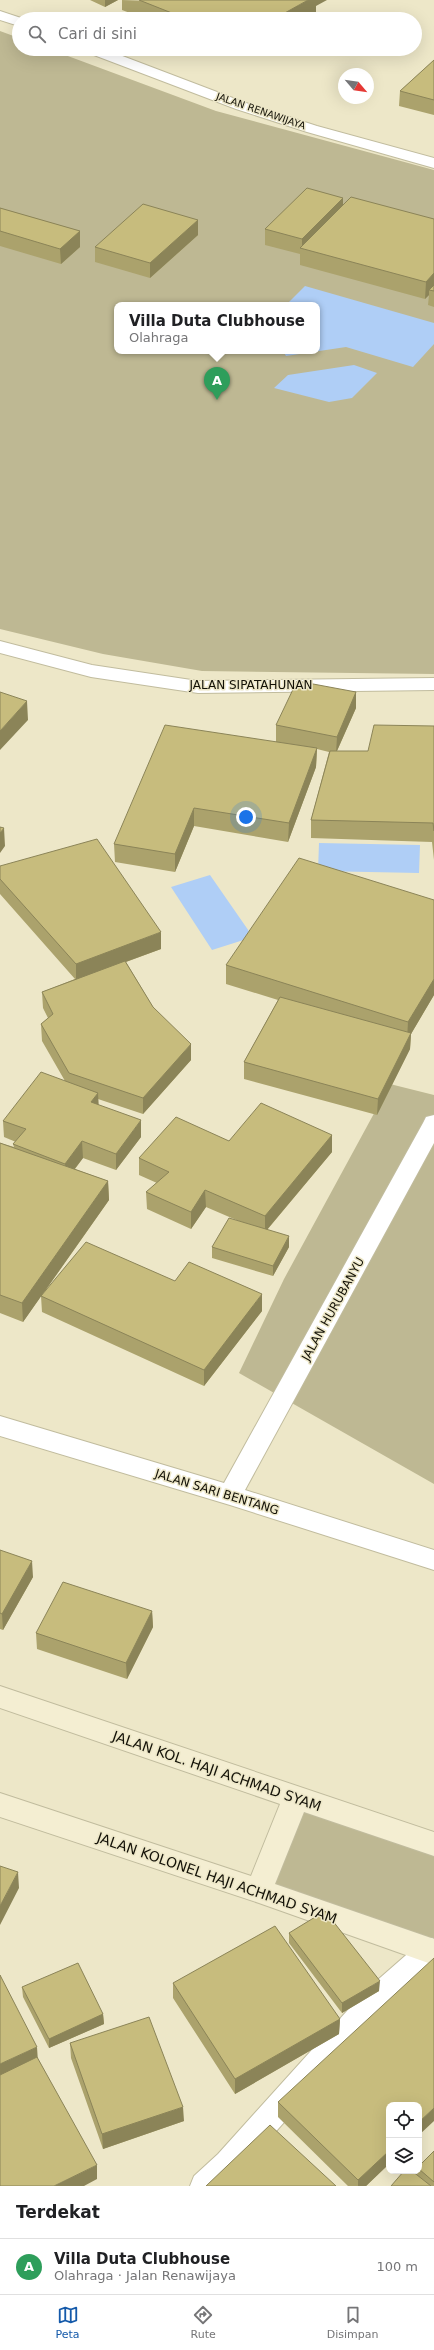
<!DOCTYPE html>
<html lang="id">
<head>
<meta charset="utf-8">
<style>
	body { margin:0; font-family:"DejaVu Sans",sans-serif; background:#f6f6f6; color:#202124 }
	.controls { position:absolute; right:12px; bottom:12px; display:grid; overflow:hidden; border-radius:8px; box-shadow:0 4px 16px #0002 }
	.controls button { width:36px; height:36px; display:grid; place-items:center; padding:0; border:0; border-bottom:1px solid #e0e0e0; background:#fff; color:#202124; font:20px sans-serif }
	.compass { position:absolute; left:338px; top:68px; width:36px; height:36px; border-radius:50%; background:#fff; box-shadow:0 4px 16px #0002; rotate:119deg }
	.you { position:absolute; left:246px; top:817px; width:14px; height:14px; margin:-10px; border:3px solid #fff; border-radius:50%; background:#1a73e8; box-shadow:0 0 0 6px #1a73e833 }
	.badge { display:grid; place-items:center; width:26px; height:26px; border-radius:50%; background:#155aaa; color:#fff; font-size:13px; font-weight:700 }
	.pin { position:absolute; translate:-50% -33px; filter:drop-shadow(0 1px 2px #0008) }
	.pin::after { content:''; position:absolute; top:21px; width:14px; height:12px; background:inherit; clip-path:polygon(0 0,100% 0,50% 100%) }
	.popup { position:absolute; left:114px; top:302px; width:206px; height:52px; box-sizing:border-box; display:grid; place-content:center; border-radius:8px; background:#fff; filter:drop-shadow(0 1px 3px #0005); font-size:13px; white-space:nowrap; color:#757577 }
	.popup b { font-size:15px; color:#202124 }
	.popup::after { content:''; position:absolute; left:50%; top:100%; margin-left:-8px; border:8px solid transparent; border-top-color:#fff }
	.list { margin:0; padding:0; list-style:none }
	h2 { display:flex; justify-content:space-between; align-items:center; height:52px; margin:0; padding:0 16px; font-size:17px }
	h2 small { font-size:13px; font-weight:400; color:#757577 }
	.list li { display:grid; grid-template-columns:26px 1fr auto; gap:12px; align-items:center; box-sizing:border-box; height:56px; padding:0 16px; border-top:1px solid #e0e0e0 }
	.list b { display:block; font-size:15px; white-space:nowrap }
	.list p { margin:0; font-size:13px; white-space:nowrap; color:#757577 }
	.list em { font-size:13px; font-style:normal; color:#757577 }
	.icon { flex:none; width:22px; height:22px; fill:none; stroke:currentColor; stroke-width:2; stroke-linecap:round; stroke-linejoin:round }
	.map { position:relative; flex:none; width:434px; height:2186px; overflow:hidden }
	.search { position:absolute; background:#fff; box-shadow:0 4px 16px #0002; left:12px; right:12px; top:12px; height:44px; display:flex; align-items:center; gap:10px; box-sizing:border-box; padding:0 14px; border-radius:22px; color:#757577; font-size:15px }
	.sheet { height:108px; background:#fff }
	nav { display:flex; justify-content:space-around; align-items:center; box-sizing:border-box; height:56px; border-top:1px solid #e0e0e0; background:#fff; font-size:11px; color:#757577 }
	nav a { display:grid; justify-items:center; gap:2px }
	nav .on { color:#155aaa }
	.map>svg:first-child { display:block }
	.green { fill:#beb893; fill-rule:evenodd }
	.water { fill:#afcef6 }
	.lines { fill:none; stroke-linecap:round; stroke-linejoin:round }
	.street-casing { stroke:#c1bc9e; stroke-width:2 }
	.secondary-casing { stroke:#c1bc9e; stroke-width:2 }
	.street { fill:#fff; fill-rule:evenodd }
	.secondary { fill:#f4eed2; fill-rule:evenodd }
	.wall { fill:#aba26c }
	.shaded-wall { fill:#8b8458 }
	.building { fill:#c7bc7d; stroke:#8b8458 }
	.labels { text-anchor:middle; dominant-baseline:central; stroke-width:3; stroke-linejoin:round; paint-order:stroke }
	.far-street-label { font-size:10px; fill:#131107; stroke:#ede7c8 }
	.street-label { font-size:12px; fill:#131107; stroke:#ede7c8 }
	.near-street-label { font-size:14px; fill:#131107; stroke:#ede7c8 }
</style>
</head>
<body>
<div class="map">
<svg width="434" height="2186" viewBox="0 0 434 2186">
	<rect width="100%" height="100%" fill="#ede7c8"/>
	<path class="green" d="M0,31l19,7v11h30l167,62 218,59v504l-232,-3 -99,-17 -103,-25zM117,305h200v46h-200z
		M390,1084l44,11v389l-195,-111 45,-94z
		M296,1798l138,47v107l-175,-61z"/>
	<path class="water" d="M305,286l129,37v21l-21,23 -67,-20 -60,9 -3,-5h34v-46h-31z
		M354,365l23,8 -25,25 -23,4 -55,-14 14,-13z
		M319,843l101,2 -1,28 -101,-2z
		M210,875l43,62 -41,13 -41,-63z"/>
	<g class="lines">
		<defs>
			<path id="street" d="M0,11l24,8h-5v7l-19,-6z
				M84,49h20l142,54 71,23 117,32v10l-127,-36 -71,-23 -150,-57z
				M0,641l92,24 106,16 236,-3v12l-236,3 -107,-16 -91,-24z
				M434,1115v28l-189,347 189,60v20l-204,-65 -230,-69v-20l224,67 199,-360 3,-6z
				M431,1938l3,1v27l-49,43 -147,165 -12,12h-36l4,-10 24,-22 147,-163 56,-49z"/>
			<path id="secondary" d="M0,1686l434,146v24l-130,-44 -29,72 159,55v26l-175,-62 -259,-86v-24l251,83 29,-72 -280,-96z"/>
		</defs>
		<use href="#street" class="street-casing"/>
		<use href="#secondary" class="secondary-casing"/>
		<use href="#street" class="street"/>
		<use href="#secondary" class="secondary"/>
	</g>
	<path class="wall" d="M90,0h28l-13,7z
		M122,0l194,6v6l-13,7h-157l-24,-9z
		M221,49h29l-12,7z
		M434,60v55l-35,-9 1,-15z
		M343,198v7l91,14v88l-6,-2 1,-10 -4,4 -125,-34v-11l-35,-9v-16z
		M0,208l80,23v16l-19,17 -61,-18z
		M198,220v15l-48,43 -55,-16v-15z
		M356,692v16l-19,43h31l66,-25v134l-2,-18 -121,-4v-18l18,-68 -12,-3 -1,18 -28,75 -94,-16 -19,46 -60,-10 -1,-18 162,-102v-17z
		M0,866l161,83 -35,13 27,45 38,53 -48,54 -45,-15v6l43,32 -25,33 -33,-12 -8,11 33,12 1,19 -66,94 132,-13 87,30 -58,75 -162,-74 -1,-16 -18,26 -23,-9v-170l14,4 -1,-3 3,-2 -12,-5 -1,-16 62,-40 -23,-40 -1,-17 7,-6 -5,-10 -1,-16 33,-13 -75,-85z
		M434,900v95l-23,39 -1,15 -33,66 -133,-36v-17l34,-62 -52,-16v-19z
		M332,1135v17l-65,78 22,17 -16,29 -61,-18v-11l29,-25 -35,-15 -15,22 -44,-20 -1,-17 11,-9 -18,-8v-17l90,-17z
		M0,1550l33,27 -30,53 -3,-1z
		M152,1611l1,16 -26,52 -90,-30 -1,-16z
		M289,1933l90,58 -37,22 -53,-70z
		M173,1983l167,36 -1,15 -104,60 -62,-96z
		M22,1987l81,27 1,10 -55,24 -26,-51z
		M70,2043l114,78 -81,28 -32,-91z
		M278,2102l111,3v59l-23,22h-18l-70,-69z
		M434,2151v35h-43l26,-11v-4h2v-5z"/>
	<path class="shaded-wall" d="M105,0h13l-13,7z
		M308,0h19l-11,6v6l-13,7h-29z
		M238,49h12l-12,7z
		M343,198v15l-41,36v-10z
		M198,220v15l-48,43v-15z
		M80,231v16l-19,17 -1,-15z
		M434,273v17h-5v5l-4,4 1,-17z
		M356,692v16l-20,45 1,-16z
		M27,701l1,19 -28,30v-19z
		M317,748l-1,19 -28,75 1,-19z
		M194,808v18l-19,46v-18z
		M4,828l1,18 -5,7v-20z
		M161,932v17l-85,31v-16z
		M434,979v16l-23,39 -1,15 -33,66 1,-16 29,-59 1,-18z
		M191,1044v16l-48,54v-16z
		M98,1093l1,17 -8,-8z
		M141,1120v17l-25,33v-16z
		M332,1135v17l-67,80v-16z
		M82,1141l1,17 -17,22 -1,-16z
		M108,1181l1,19 -86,122 -1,-19z
		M205,1190l1,17 -15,22v-17z
		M289,1236v11l-16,29v-10z
		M262,1294v17l-58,75v-16z
		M32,1561l1,16 -30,53 -1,-16z
		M152,1611l1,16 -26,52 -1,-16z
		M18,1872l1,16 -19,37v-19z
		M380,1981l-1,10 -37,22v-10z
		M103,2014l1,10 -55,24v-9z
		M340,2019l-1,15 -104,60v-15z
		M37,2047l1,15 -38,18v-16z
		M183,2107l1,14 -81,28 -1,-15z
		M434,2108v13l-15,14v-13z
		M389,2151v13l-23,22h-8v-6z
		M97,2165v14l-13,7h-30z"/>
	<path class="building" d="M139,0h169l-34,19h-87z
		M434,60v40l-34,-9z
		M307,188l36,10 -41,41 -37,-10z
		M351,197l83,22v54l-8,9 -126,-34z
		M143,204l55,16 -48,43 -55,-16z
		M0,208l80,23 -20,18 -60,-18z
		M434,285v6l-5,-1z
		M297,681l59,11 -19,45 -61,-12z
		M0,692l27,9 -27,30z
		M165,725l152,23 -28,75 -95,-15 -19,46 -61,-10z
		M374,725l60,1v105l-1,-8 -122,-3 19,-69h38z
		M0,827l4,1 -4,5z
		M97,839l64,93 -85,32 -76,-85v-13z
		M299,858l135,42v79l-26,43 -182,-57z
		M125,961l28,46 38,37 -48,54 -74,-25 -28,-49 12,-10 -11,-22z
		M280,997l131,36 -33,66 -134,-37z
		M41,1072l57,21 -7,9 50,18 -25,34 -34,-13 -17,23 -52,-20 13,-15 -23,-8z
		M261,1103l71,32 -67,81 -60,-26 -14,22 -45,-20 23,-20 -30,-14 37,-41 53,24z
		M0,1143l108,38 -86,122 -22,-8z
		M229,1218l60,18 -16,30 -61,-19z
		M86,1242l89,39 14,-19 73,32 -58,76 -163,-74z
		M0,1550l32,11 -30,53 -2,-1z
		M63,1582l89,29 -26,52 -90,-30z
		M0,1866l18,6 -18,34z
		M325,1911l55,70 -38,22 -53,-70z
		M275,1926l65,93 -105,60 -62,-96z
		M434,1958v150l-15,14v-17h-30v46l-31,29 -80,-78z
		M78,1963l25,51 -54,25 -27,-52z
		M0,1975l37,72 -37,17z
		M149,2017l34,90 -81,27 -32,-91z
		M37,2057l60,108 -43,21h-54v-111z
		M270,2125l66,61h-130z
		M434,2151v31l-15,-13v-3z
		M404,2171h8l19,15h-40z"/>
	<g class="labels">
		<g class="far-street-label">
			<text transform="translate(261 111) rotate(19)">JALAN RENAWIJAYA</text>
		</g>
		<g class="street-label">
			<text x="251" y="685">JALAN SIPATAHUNAN</text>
			<text transform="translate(333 1309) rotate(-61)">JALAN HURUBANYU</text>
			<text transform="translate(217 1492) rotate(17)">JALAN SARI BENTANG</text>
		</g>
		<g class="near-street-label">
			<text transform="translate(217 1771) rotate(19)">JALAN KOL. HAJI ACHMAD SYAM</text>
			<text transform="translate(217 1878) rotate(19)">JALAN KOLONEL HAJI ACHMAD SYAM</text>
		</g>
	</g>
</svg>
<div class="controls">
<button><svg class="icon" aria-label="locate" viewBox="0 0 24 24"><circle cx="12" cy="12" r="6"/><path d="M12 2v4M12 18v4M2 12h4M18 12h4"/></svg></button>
<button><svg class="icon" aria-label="layers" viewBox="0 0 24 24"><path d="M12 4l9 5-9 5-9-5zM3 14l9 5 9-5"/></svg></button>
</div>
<svg class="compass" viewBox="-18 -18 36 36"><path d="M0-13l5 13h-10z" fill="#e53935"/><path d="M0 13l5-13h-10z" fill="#757577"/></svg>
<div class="you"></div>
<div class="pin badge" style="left:217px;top:400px;background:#2e9e5b">A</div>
<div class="popup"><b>Villa Duta Clubhouse</b>Olahraga</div>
<div class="search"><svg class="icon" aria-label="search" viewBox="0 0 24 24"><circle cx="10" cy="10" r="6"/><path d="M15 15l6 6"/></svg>Cari di sini</div>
</div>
<section class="sheet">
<h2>Terdekat<small></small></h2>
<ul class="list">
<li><span class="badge" style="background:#2e9e5b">A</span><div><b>Villa Duta Clubhouse</b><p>Olahraga · Jalan Renawijaya</p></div><em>100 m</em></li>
</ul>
</section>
<nav>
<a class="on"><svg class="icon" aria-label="map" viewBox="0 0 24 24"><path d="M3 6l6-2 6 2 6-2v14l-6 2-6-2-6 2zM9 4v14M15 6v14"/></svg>Peta</a>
<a><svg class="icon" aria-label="directions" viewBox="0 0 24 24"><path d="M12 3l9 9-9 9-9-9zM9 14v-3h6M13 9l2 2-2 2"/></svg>Rute</a>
<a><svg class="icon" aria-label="saved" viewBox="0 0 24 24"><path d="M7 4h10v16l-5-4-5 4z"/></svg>Disimpan</a>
</nav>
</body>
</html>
